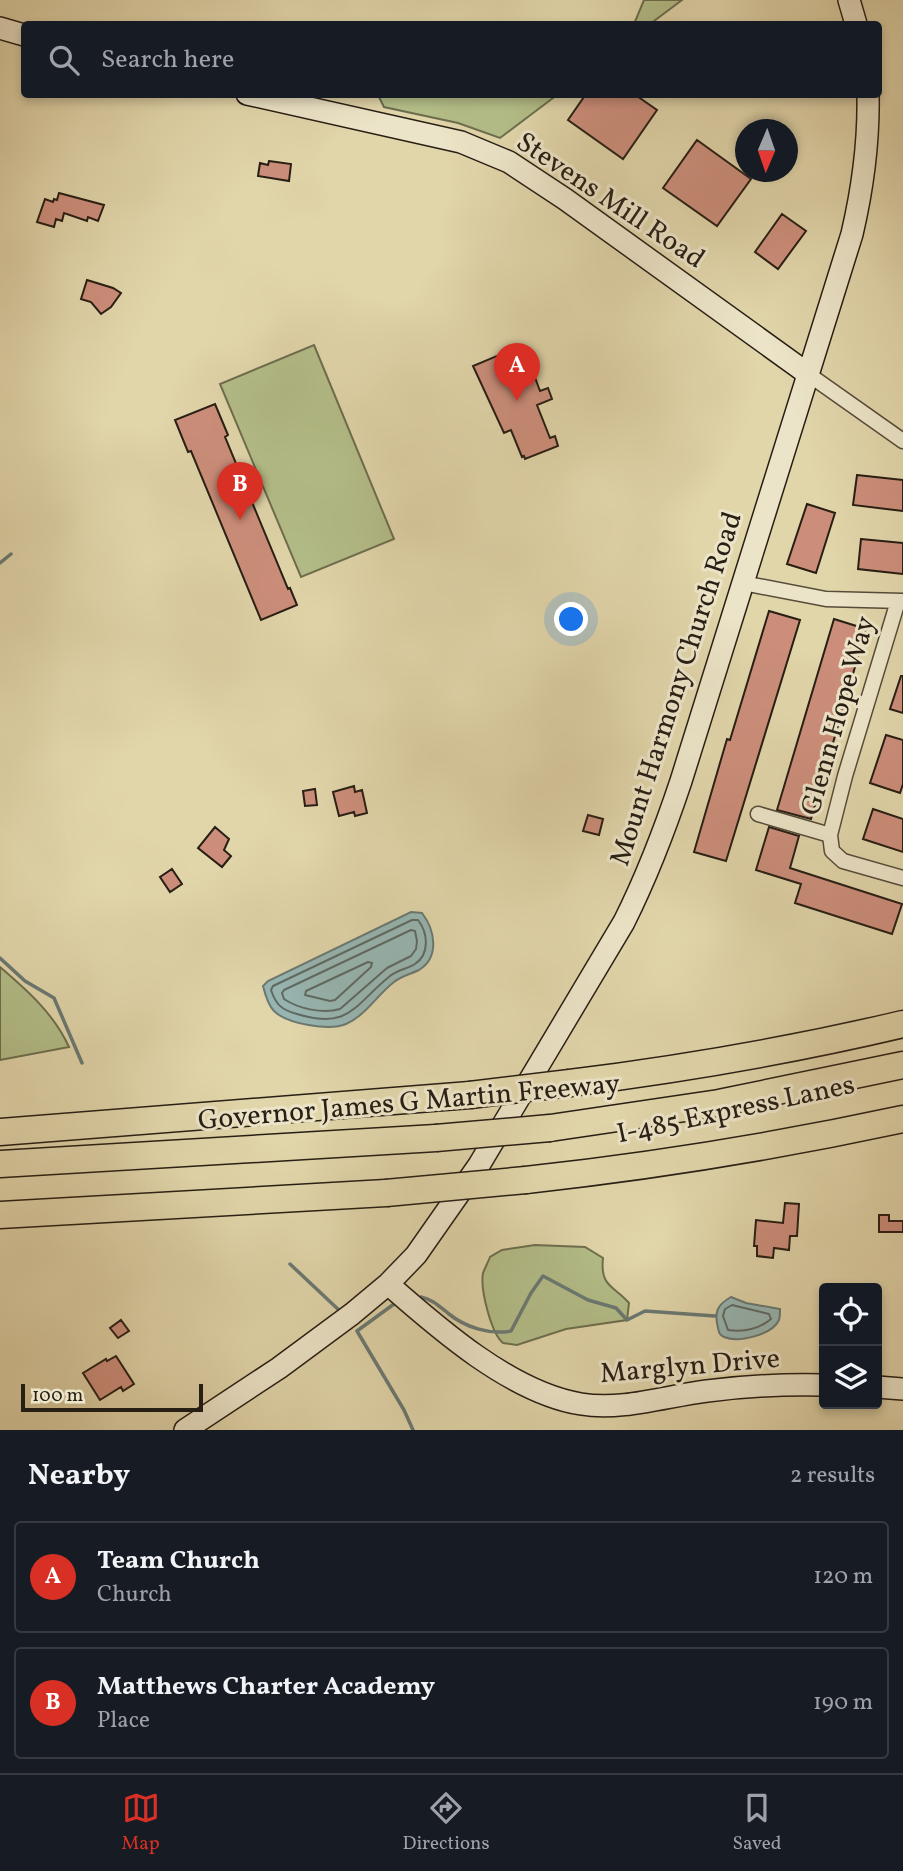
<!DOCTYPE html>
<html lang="en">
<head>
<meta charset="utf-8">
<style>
	body { margin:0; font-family:Vollkorn,serif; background:#242831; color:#f1f3f6 }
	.controls { position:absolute; right:21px; bottom:21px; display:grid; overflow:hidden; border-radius:7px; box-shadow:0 4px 10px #0003 }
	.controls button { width:63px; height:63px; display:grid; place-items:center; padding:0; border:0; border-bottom:2px solid #363941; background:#171b24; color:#f1f3f6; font:35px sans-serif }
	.compass { position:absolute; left:735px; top:119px; width:63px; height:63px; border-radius:50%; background:#171b24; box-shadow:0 4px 10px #0003; rotate:182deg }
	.scale { position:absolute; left:21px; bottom:18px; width:182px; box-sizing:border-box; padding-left:7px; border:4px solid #271e14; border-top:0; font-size:19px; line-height:24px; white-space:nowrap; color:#271e14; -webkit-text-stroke:5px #ece4c8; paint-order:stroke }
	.you { position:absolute; left:572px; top:620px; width:24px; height:24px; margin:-18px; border:5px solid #fff; border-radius:50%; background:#1a73e8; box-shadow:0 0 0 10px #1a73e833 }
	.badge { display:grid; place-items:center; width:46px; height:46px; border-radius:50%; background:#d93025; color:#fff; font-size:23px; font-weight:700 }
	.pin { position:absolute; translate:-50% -58px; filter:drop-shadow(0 2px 4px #0008) }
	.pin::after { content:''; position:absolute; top:37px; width:24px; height:21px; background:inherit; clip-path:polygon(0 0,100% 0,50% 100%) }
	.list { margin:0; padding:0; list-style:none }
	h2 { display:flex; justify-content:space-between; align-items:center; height:91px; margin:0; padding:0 28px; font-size:30px }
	h2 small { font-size:23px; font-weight:400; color:#9ea1a6 }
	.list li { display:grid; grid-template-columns:46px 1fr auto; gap:21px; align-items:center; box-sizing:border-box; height:112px; margin:0 14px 14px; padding:0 14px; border:2px solid #363941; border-radius:7px }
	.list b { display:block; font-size:26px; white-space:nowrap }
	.list p { margin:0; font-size:23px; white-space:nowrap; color:#9ea1a6 }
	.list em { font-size:23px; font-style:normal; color:#9ea1a6 }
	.icon { flex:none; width:38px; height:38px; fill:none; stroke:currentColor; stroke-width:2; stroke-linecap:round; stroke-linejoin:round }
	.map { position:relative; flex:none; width:903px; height:1430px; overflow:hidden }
	.search { position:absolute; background:#171b24; box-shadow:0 4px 10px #0003; left:21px; right:21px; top:21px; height:77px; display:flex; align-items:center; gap:18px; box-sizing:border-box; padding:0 24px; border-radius:7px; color:#9ea1a6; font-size:26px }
	.sheet { height:343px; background:#171b24 }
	nav { display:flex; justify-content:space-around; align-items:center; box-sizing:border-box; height:98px; border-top:2px solid #363941; background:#171b24; font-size:19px; color:#9ea1a6 }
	nav a { display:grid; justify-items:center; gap:4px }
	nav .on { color:#d93025 }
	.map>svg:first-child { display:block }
	.green { fill:#b3bd88; stroke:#6d6e4e; stroke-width:2 }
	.water { fill:#97b6b2; stroke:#6a7973; stroke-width:2 }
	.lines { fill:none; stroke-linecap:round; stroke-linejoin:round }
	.shore { stroke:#5f6a63; stroke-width:2 }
	.stream { stroke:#6a7973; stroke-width:3.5 }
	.building { fill:#cc8e7b; stroke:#271e14; stroke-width:2 }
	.street-casing { stroke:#564c3a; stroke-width:17 }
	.secondary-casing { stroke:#271e14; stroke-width:24 }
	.highway-casing { stroke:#271e14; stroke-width:29 }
	.street { stroke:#ece4c8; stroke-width:14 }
	.secondary { stroke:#ece4c8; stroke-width:21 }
	.highway { stroke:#e1d5aa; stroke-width:26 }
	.highway-bridge-casing { stroke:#271e14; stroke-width:29; stroke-linecap:butt }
	.highway-bridge { stroke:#e1d5aa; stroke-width:26 }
	.labels { text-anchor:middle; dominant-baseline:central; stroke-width:6; stroke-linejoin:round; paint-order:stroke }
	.street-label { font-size:28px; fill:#271e14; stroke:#ece4c8 }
</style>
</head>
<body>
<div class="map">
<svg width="903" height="1430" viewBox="0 0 903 1430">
	<rect width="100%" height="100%" fill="#e1d5aa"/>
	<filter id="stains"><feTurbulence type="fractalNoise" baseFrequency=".00286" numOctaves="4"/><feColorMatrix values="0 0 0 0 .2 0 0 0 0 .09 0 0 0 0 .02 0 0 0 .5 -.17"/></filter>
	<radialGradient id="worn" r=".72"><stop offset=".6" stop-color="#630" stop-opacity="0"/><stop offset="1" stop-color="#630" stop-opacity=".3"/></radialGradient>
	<path class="green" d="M644,0h38l-32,24h-16z
		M464,95c30,4 62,-1 93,0l-57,43 -42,-15 -74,-16 -6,-12z
		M314,345l80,194 -93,38 -81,-193z
		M0,967c28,24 54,47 69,80l-69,13z
		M535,1245l50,2 18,11c-3,29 10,27 26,45l-2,17 -61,9 -49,16 -14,-2c-12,-10 -23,-54 -20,-70 2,-5 5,-11 7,-16l12,-7z"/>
	<path class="water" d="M411,912l11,1c13,17 18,44 -3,57 -8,4 -18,6 -25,12 -16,12 -29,34 -48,42 -17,7 -59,0 -72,-13 -6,-6 -9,-17 -11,-25l5,-5z
		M731,1297l15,6 34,6c0,2 0,8 -1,11 -7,15 -41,23 -55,17 -5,-2 -5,-5 -6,-9 -4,-16 -1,-23 13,-31z"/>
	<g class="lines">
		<path class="shore" d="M412,920h6c10,13 12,34 -3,44 -8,5 -18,6 -25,12 -36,29 -40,54 -93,38 -15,-4 -21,-9 -26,-24l2,-4z
			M411,930l4,1 2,10 -1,8 -5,7 -24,12 -47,41c-17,5 -41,0 -56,-10l-2,-6 2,-3z
			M368,962l4,1 -1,4 -36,33 -5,1 -25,-6 1,-4z
			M732,1305l37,9 2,5c-12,10 -28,13 -43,11l-5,-14 2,-7z"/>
		<path class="stream" d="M0,563l11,-9
			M0,958l25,23 29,17 28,65
			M290,1264l51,48
			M421,1297c11,2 19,10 28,17 16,13 40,21 62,17l20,-38 12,-17 45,24 28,8 11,12 18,-9 70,5
			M394,1304l-37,27 47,79 9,20"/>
	</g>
	<path class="building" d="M586,94h48l23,16 -34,49 -55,-39z
		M697,140l54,39 -34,47 -54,-38z
		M269,161l22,3 -2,17 -31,-5 2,-13 8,2z
		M59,193l45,12 -6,16 -10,-4 -1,4 -23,-8 -2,8 -6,-2 -2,8 -17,-5 8,-23 8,3 1,-3 3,1z
		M782,214l24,17 -28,38 -23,-17z
		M87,280l26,8 8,5 -10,14 -10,7 -10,-12 -10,-3z
		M523,345l17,46 8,-3 4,11 -15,6 13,33 5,-2 3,10 -33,13 -1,-3 -2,1 -11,-27 -7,3 -31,-67z
		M215,404l13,31 -3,2 63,152 2,-1 7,17 -36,15 -70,-169 -3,1 -13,-32z
		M857,475l46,5v31l-50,-6z
		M807,504l28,9 -19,60 -29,-9z
		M861,539l42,4v31l-45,-5z
		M769,611l31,9 -74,241 -32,-9 33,-113 3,1z
		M834,619l32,10 -55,190 -34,-9z
		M901,676h2v37l-13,-4z
		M886,735l17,5v44l-3,9 -30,-10z
		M354,786l1,6 7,-2 5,23 -12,3 -1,-4 -15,4 -6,-24z
		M315,789l2,16 -12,1 -2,-15z
		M873,809l30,10v33l-40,-13z
		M588,815l15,4 -4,16 -16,-4z
		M215,827l14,12 -5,11 7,6 -9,11 -24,-19z
		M769,827l30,9 -9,32 112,36 -10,30 -97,-31 6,-19 -45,-14z
		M172,869l10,15 -12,8 -10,-15z
		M785,1203l14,1 -2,32h-7l-1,14 -15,-2 -1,10 -16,-2v-10h-3l2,-26 27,3z
		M879,1215h10v6h14v11h-24z
		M121,1320l8,11 -11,7 -8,-10z
		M116,1356l18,28 -11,7 -2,-4 -21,13 -17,-27 23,-14 1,2z"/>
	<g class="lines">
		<defs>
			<path id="street" d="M808,374l95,67
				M743,583l83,16 77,2
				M898,601l-53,175 -15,59 2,16 11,10 60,17
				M758,814l72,21"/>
			<path id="secondary" d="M849,0l7,24
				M0,28l24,7
				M247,94l214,48 48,20 56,37 243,175
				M388,1284c51,45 124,109 193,120 41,7 85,-8 126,-13 39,-5 78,-7 117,-6
				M877,1387l26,2
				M185,1430l94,-62 73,-54 36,-30 28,-29 63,-90 145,-243c24,-48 40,-90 57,-141l171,-547c11,-47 17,-91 16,-140"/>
			<path id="highway" d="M570,1083c112,-14 223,-33 333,-59
				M550,1128l169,-25 184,-38
				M0,1132l470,-37
				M0,1164l436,-26
				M526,1180c127,-14 252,-34 377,-61
				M0,1215l386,-22"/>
		</defs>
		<use href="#street" class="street-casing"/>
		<use href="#secondary" class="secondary-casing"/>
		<use href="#highway" class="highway-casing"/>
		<use href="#street" class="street"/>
		<use href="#secondary" class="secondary"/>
		<use href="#highway" class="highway"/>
		<defs>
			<path id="highway-bridge" d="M470,1095l100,-12
				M436,1138l114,-10
				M386,1193l140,-13"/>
		</defs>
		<use href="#highway-bridge" class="highway-bridge-casing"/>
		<use href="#highway-bridge" class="highway-bridge"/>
	</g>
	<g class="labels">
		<g class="street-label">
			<text transform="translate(610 201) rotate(34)">Stevens Mill Road</text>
			<text transform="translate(677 689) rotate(-72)">Mount Harmony Church Road</text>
			<text transform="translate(839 716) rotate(-74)">Glenn Hope Way</text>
			<text transform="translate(409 1103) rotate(-5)">Governor James G Martin Freeway</text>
			<text transform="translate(736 1110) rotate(-12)">I-485 Express Lanes</text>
			<text transform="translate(690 1367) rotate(-5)">Marglyn Drive</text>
		</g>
	</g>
	<rect width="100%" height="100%" filter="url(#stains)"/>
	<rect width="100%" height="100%" fill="url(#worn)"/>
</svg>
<div class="controls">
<button><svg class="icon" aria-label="locate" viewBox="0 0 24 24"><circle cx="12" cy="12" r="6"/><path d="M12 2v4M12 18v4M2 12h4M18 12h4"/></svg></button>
<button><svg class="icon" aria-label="layers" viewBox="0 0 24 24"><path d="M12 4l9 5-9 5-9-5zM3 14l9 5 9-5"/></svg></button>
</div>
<svg class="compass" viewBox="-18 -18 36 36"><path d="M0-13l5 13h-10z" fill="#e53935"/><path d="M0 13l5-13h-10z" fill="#9ea1a6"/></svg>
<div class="scale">100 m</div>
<div class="you"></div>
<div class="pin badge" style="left:517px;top:401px">A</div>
<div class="pin badge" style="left:240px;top:520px">B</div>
<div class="search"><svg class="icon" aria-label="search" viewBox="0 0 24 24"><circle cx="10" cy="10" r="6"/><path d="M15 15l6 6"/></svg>Search here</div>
</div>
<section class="sheet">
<h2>Nearby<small>2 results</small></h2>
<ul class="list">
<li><span class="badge">A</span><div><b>Team Church</b><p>Church</p></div><em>120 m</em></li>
<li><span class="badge">B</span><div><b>Matthews Charter Academy</b><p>Place</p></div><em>190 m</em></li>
</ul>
</section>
<nav>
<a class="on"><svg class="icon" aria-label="map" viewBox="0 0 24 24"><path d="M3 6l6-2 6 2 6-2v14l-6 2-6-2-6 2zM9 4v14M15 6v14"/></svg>Map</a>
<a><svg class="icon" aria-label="directions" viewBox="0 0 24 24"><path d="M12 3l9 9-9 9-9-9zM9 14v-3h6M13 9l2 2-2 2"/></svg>Directions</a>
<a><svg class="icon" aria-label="saved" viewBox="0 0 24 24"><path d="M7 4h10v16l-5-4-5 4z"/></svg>Saved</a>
</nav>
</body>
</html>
